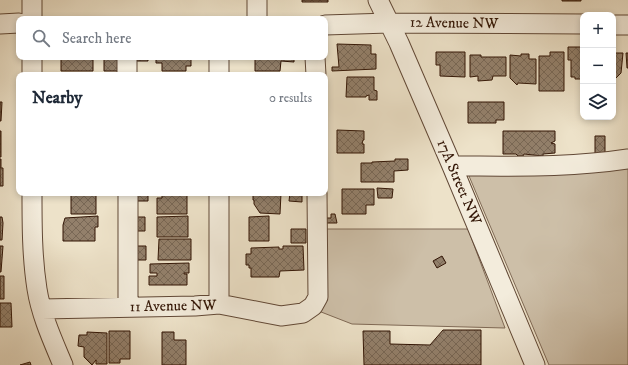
<!DOCTYPE html>
<html lang="en">
<head>
<meta charset="utf-8">
<style>
	body { margin:0; font-family:"IM FELL DW Pica",serif; background:#f6f6f7; color:#1f2937 }
	.controls { position:absolute; right:12px; top:12px; display:grid; overflow:hidden; border-radius:8px; box-shadow:0 2px 6px #0003 }
	.controls button { width:36px; height:36px; display:grid; place-items:center; padding:0; border:0; border-bottom:1px solid #e0e1e3; background:#fff; color:#1f2937; font:20px sans-serif }
	.list { margin:0; padding:0; list-style:none }
	h2 { display:flex; justify-content:space-between; align-items:center; height:52px; margin:0; padding:0 16px; font-size:17px }
	h2 small { font-size:13px; font-weight:400; color:#747a83 }
	.icon { flex:none; width:22px; height:22px; fill:none; stroke:currentColor; stroke-width:2; stroke-linecap:round; stroke-linejoin:round }
	.map { position:relative; flex:none; width:628px; height:365px; overflow:hidden }
	.search { position:absolute; background:#fff; box-shadow:0 2px 6px #0003; left:16px; top:16px; width:312px; height:44px; display:flex; align-items:center; gap:10px; box-sizing:border-box; padding:0 14px; border-radius:8px; color:#747a83; font-size:15px }
	.panel { position:absolute; background:#fff; box-shadow:0 2px 6px #0003; left:16px; top:72px; width:312px; height:124px; border-radius:8px }
	.map>svg:first-child { display:block }
	.park { fill:#cdbfa8; stroke:#806a56 }
	.building { fill:url(#building-cross-hatch); stroke:#321505 }
	.lines { fill:none; stroke-linecap:round; stroke-linejoin:round }
	.minor-casing { stroke:#614836; stroke-width:21 }
	.minor { stroke:#f3ecdc; stroke-width:19 }
	.labels { text-anchor:middle; dominant-baseline:central; stroke-width:4; stroke-linejoin:round; paint-order:stroke }
	.street-label { font-size:15px; fill:#321505; stroke:#f3ecdc }
</style>
</head>
<body>
<div class="map">
<svg width="628" height="365" viewBox="0 0 628 365">
	<defs>
		<pattern id="building-cross-hatch" width="8" height="8" patternUnits="userSpaceOnUse"><rect width="8" height="8" fill="#93806b"/><path d="M0 0l8 8M0 8l8-8" fill="none" stroke="#796856"/></pattern>
	</defs>
	<rect width="100%" height="100%" fill="#ede2c9"/>
	<filter id="stains"><feTurbulence type="fractalNoise" baseFrequency=".005" numOctaves="4"/><feColorMatrix values="0 0 0 0 .2 0 0 0 0 .09 0 0 0 0 .02 0 0 0 .5 -.17"/></filter>
	<radialGradient id="worn" r=".72"><stop offset=".6" stop-color="#630" stop-opacity="0"/><stop offset="1" stop-color="#630" stop-opacity=".3"/></radialGradient>
	<path class="park" d="M628,163v202h-79l-80,-189 5,-4z
		M321,229h147l37,99 -153,-4 -36,-14z"/>
	<path class="building" d="M302,0h26v2h-26z
		M562,0h19v1h-19z
		M337,44l34,1v9h5v15l-44,2v-4h7z
		M568,47h13v6h2v26h-8v-2h-4v-17h-3z
		M436,52h29v25l-25,-1v-11h-4z
		M550,52h14v39h-25v-35h11z
		M613,53h10l-2,20 -7,7z
		M626,53h2v15h-1z
		M521,54h8v5h7v25l-18,-1 -1,2 -7,-7v-23l11,1z
		M470,55h11v2h25v19h-13l-1,4 -14,1v-5l-8,1z
		M61,57h33l-1,2v12h-32z
		M104,57h14v14h-14z
		M133,57h15v4h-15z
		M156,57h35v9h-5v5h-24v-8h-6z
		M255,57h39v5l-13,-1 -1,10h-25z
		M86,73v2h-23v-1z
		M94,73h15v2h-15z
		M249,74h20v1h-20z
		M347,77h27v13l3,1v9h-8v-5l-3,1v1h-20z
		M0,102h2l-1,19h-1z
		M468,102h36v18h-8v3h-28z
		M337,130l27,1v9h-1l-1,4h2v9h-27z
		M0,131h1v26h-1z
		M503,131h52v10l-4,2 4,1v9l-12,1v2l-19,-2 -1,2h-5l-2,-2h-13z
		M595,136h10v18h-10z
		M0,159h1v9h2v18h-3z
		M395,159h13v11l-14,1v11h-33v-19h11v-1l23,-1z
		M377,188l16,1 -1,9h-14z
		M342,189h32v16h-8v9h-24z
		M71,193h25v21h-25z
		M132,193h16v8h-16z
		M162,193h25v21h-30v-16h5z
		M253,193h28l-1,21 -20,-1 -6,-9v-4h-1z
		M290,193h12v9l-13,-1z
		M331,214h4l2,9h-12v-5h6z
		M98,216v11h-3v14h-32v-16l2,-7z
		M188,216v21h-31v-20z
		M269,216v25h-20v-24z
		M0,217h2l1,6 -1,17h-2z
		M132,217h13v14h-13z
		M291,229h15v14h-15z
		M159,239h32v21h-33z
		M0,246h3l-2,26h-1z
		M132,246h14v14h-14z
		M283,246h20l1,24 -24,1 -1,6h-28v-9h-2v-3h-3v-11h5v-6l28,-1v2h4z
		M442,256l4,7 -9,5 -4,-7z
		M189,263v10h-5v1h3v11h-38v-9h8v-3h-7v-9z
		M0,276h4v23h-4z
		M0,303h11l1,24h-12z
		M443,330h38v35h-117l-1,-34h27v13l40,1z
		M109,331h21v28h-10v4h-11z
		M87,332l20,1v31h-11v-4l-4,5 -8,-8v-10l-6,-1 1,-11h8z
		M162,332h12v8h12v25h-24z
		M30,362l1,3h-11z"/>
	<g class="lines">
		<defs>
			<path id="minor" d="M32,0v19
				M378,0l21,43 53,123 83,199
				M257,19v-19
				M0,24l19,-1
				M325,25l64,-2 194,1
				M613,25h15
				M32,57v18
				M127,57v18
				M315,57l1,18
				M219,75v-18
				M452,166c59,0 118,2 176,-7
				M32,193c0,32 0,64 5,96 4,26 16,52 26,76
				M128,193v114
				M219,304v-111
				M42,309l153,-3 24,-2 62,12 22,-3 10,-7 5,-9 -1,-104"/>
		</defs>
		<use href="#minor" class="minor-casing"/>
		<use href="#minor" class="minor"/>
	</g>
	<g class="labels">
		<g class="street-label">
			<text transform="translate(454 23) rotate(1)">12 Avenue NW</text>
			<text transform="translate(459 182) rotate(67)">17A Street NW</text>
			<text transform="translate(173 306) rotate(-1)">11 Avenue NW</text>
		</g>
	</g>
	<rect width="100%" height="100%" filter="url(#stains)"/>
	<rect width="100%" height="100%" fill="url(#worn)"/>
</svg>
<div class="controls">
<button>+</button>
<button>−</button>
<button><svg class="icon" aria-label="layers" viewBox="0 0 24 24"><path d="M12 4l9 5-9 5-9-5zM3 14l9 5 9-5"/></svg></button>
</div>
<div class="search"><svg class="icon" aria-label="search" viewBox="0 0 24 24"><circle cx="10" cy="10" r="6"/><path d="M15 15l6 6"/></svg>Search here</div>
<section class="panel">
<h2>Nearby<small>0 results</small></h2>
<ul class="list">
</ul>
</section>
</div>
</body>
</html>
